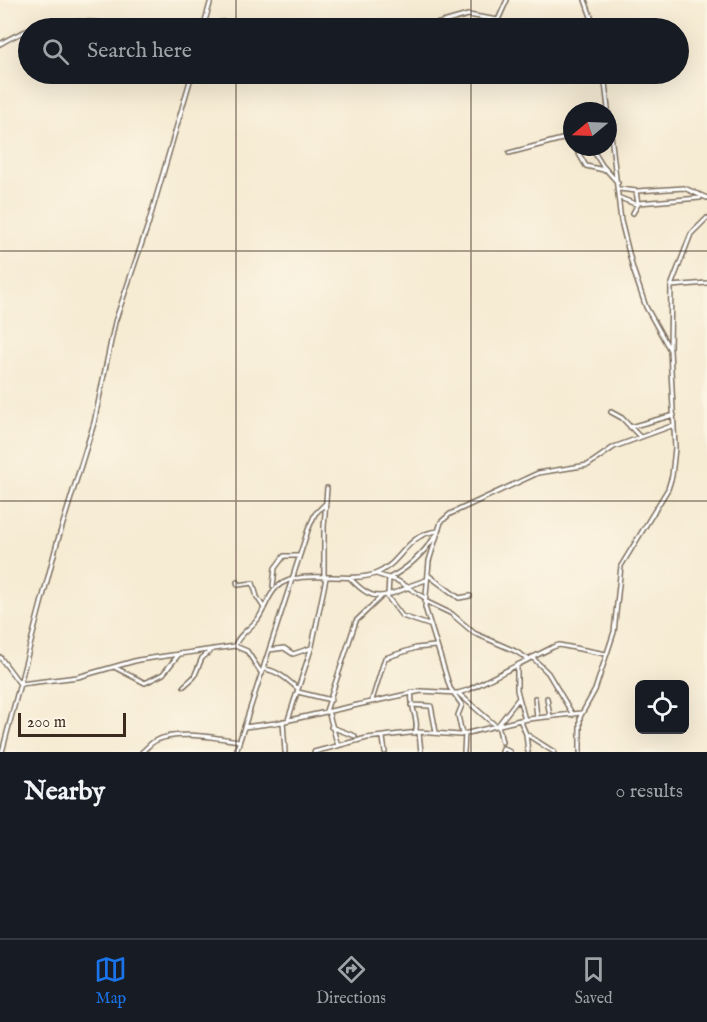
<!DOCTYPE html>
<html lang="en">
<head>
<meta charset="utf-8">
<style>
	body { margin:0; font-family:"IM FELL English",serif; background:#242831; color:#f1f3f6 }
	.controls { position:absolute; right:18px; bottom:18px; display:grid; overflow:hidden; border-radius:9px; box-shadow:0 6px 24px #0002 }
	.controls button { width:54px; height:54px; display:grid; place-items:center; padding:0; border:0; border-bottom:2px solid #363941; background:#171b24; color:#f1f3f6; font:30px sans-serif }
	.compass { position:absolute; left:563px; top:102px; width:54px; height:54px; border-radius:50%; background:#171b24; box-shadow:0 6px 24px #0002; rotate:251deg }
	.scale { position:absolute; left:18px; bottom:15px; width:108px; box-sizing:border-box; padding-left:6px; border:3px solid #3b2a1e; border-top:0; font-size:16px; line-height:21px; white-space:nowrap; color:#3b2a1e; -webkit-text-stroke:4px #fcf5e5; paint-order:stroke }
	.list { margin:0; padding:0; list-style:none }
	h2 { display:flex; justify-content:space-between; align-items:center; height:78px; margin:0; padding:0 24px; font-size:26px }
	h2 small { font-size:20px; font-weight:400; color:#9ea1a6 }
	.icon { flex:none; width:33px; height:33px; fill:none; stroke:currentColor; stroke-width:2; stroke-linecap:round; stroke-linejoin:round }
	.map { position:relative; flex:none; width:707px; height:752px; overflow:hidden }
	.search { position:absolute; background:#171b24; box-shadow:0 6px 24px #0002; left:18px; right:18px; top:18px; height:66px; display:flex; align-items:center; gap:15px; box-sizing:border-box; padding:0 21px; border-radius:33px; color:#9ea1a6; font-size:22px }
	.sheet { height:186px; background:#171b24 }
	nav { display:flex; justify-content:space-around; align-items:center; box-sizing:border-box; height:84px; border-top:2px solid #363941; background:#171b24; font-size:16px; color:#9ea1a6 }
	nav a { display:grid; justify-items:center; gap:3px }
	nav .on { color:#1a73e8 }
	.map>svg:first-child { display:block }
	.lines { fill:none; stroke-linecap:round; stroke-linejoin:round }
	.street-casing { stroke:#7c6e5d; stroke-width:6 }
	.street { stroke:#fff; stroke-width:3 }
	.grid { fill:none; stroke:#3b2a1e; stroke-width:1.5; stroke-opacity:0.55 }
</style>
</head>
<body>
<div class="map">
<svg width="707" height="752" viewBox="0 0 707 752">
	<rect width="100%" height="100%" fill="#fcf5e5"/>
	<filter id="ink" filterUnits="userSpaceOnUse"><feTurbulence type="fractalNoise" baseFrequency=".0167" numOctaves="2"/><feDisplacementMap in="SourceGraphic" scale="12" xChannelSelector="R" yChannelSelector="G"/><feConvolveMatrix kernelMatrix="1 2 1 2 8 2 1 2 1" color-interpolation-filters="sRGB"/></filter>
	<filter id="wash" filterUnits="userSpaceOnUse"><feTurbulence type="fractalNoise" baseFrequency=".008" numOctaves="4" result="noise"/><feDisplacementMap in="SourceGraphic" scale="24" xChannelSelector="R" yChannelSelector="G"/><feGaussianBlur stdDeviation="1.35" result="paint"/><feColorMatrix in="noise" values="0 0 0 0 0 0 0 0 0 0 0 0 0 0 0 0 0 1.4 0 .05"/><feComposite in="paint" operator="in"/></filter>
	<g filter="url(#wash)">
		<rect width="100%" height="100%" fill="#f6ebd3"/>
	</g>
	<g filter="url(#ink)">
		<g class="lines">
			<defs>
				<path id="street" d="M585,0l10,28
					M197,28l26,-6 33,6
					M203,28l8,-28
					M422,28l46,-13 30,5 9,-20
					M0,44c51,-31 84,-23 140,-16
					M575,147l11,19 18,4
					M591,147l11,18 16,18
					M509,153l53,-14 10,2
					M619,189l18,2 47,-3 23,10
					M620,198l18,7
					M638,203l62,-5
					M633,213l5,-9 -2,-13
					M671,286l36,-3
					M670,348l1,-62 20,-52 16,-16
					M611,412l11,6 18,19
					M630,427l44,-12
					M376,574l22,7 27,17
					M428,575l31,23 11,-2
					M324,578v-51l3,-39
					M350,578c21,23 29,21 57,10
					M237,582l1,3 15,-2 4,14 7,11
					M273,586l2,-18 9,-12h15
					M406,587l20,-7
					M386,595l16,21 27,9
					M388,595l1,-17c20,-10 34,-24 47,-43
					M425,601l27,13 22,19 41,18 13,8
					M235,646c2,-10 16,-18 23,-27 7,-10 10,-24 19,-32 22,-20 71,-3 98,-13 27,-10 30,-40 63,-43
					M269,650l15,-2 9,6 18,-6
					M0,657l20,27 58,-7 60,-17 97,-14 12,5 15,23
					M532,657l16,16 25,42
					M517,666v24l8,30
					M116,668l29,15 18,-9 17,-21
					M265,669c13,2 23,11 33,20
					M184,686l10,-9 8,-19 11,-9
					M298,692l33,8
					M412,692c-3,14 8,28 3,41
					M458,693l38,33
					M535,698l2,20
					M547,698l3,19
					M372,700l13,-42 31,-10 19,-2
					M411,705l20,1 5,26
					M326,711l30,-90 25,-24
					M328,711l10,35
					M288,720l24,-74 14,-68
					M520,720l6,14 2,18
					M283,721l2,31
					M244,727l32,-4 145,-32 37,2 10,-3 85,-43 6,-2 47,9
					M331,727l24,9
					M419,733l2,19
					M462,734l-4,-19 4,-10 -12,-17 -25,-81 4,-46 12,-39 9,-8 88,-41 50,-8 26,-18 60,-22
					M526,734l28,18
					M383,738l2,14
					M502,742l-4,-17 21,-27
					M2,752l55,-209 37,-120 21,-101 33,-97 44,-151
					M142,752c5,-4 9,-10 15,-12 20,-10 60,-2 82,1
					M236,752l72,-222 7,-16 11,-11
					M314,752l53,-14 51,-6 42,3 60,-15 61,-7
					M464,752l1,-18
					M502,752l1,-4 7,4
					M580,752v-35l15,-27 19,-58 7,-66 47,-77 4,-13 3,-28 -5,-98 -24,-43 -13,-38 -12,-48 -17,-147"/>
			</defs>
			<use href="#street" class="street-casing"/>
			<use href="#street" class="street"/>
		</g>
	</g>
	<path class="grid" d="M236,0v28M471,0v28M236,74v678M471,74v678M0,251h707M0,501h707"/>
</svg>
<div class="controls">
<button><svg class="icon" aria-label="locate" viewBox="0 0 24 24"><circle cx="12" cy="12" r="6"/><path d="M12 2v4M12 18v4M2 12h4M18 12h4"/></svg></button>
</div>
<svg class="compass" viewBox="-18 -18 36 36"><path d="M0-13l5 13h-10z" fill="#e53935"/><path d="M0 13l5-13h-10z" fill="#9ea1a6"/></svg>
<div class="scale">200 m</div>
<div class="search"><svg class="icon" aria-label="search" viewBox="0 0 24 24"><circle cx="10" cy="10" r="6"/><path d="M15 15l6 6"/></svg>Search here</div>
</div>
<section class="sheet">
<h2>Nearby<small>0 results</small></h2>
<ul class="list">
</ul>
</section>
<nav>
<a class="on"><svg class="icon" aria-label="map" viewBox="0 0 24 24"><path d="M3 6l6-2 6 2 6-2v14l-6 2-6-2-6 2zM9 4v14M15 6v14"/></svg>Map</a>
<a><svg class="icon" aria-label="directions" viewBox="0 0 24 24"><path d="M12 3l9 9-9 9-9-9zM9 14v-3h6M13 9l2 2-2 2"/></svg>Directions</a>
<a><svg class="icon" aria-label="saved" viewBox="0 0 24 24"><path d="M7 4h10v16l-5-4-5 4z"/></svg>Saved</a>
</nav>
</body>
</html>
